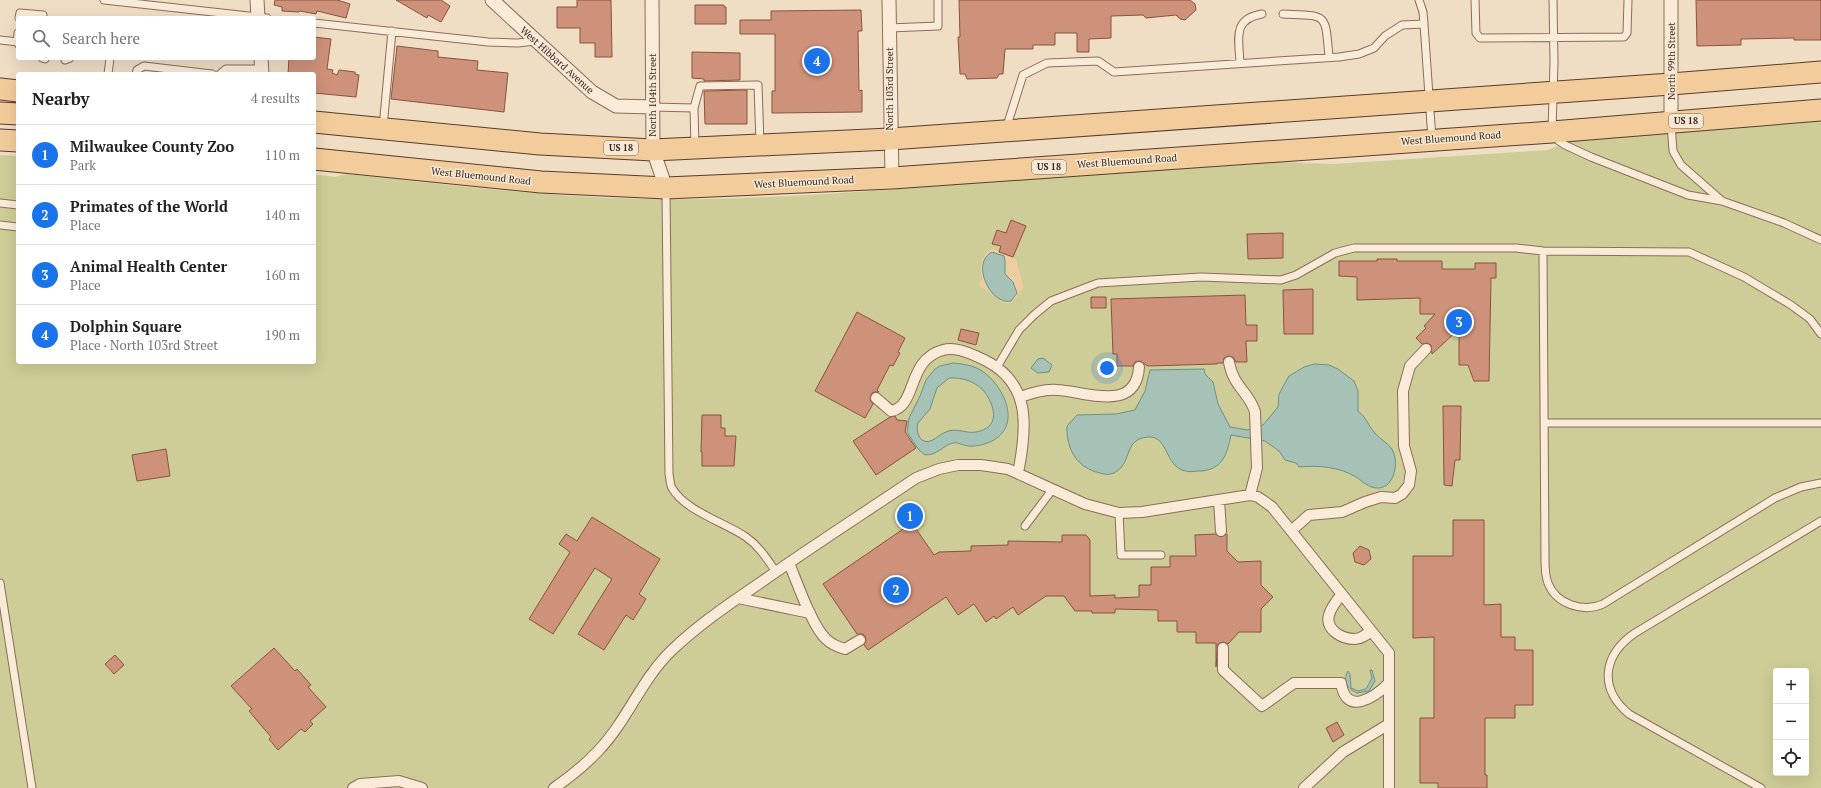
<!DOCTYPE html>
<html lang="en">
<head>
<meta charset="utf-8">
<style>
	body { margin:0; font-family:"PT Serif",serif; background:#f6f6f6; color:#222 }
	.controls { position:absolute; right:12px; bottom:12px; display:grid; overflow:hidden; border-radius:4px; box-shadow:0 4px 16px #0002 }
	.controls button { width:36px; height:36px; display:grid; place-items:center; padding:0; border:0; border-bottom:1px solid #e0e0e0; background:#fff; color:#222; font:20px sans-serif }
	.you { position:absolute; left:1107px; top:368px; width:14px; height:14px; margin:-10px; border:3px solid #fff; border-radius:50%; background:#1a73e8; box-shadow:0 0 0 6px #1a73e833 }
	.badge { display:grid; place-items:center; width:26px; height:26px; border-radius:50%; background:#1a73e8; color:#fff; font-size:13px; font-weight:700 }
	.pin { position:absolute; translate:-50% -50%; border:2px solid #fff; box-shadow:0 1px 4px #0006 }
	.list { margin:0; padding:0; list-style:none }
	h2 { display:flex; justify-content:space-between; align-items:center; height:52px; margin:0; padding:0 16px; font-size:17px }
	h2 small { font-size:13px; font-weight:400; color:#767676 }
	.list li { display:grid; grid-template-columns:26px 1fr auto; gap:12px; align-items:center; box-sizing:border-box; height:60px; padding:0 16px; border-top:1px solid #e0e0e0 }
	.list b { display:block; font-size:15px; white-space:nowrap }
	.list p { margin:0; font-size:13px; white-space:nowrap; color:#767676 }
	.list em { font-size:13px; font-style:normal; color:#767676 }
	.icon { flex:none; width:22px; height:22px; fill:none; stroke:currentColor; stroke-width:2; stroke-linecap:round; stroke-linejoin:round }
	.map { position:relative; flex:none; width:1821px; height:788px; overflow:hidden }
	.search { position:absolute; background:#fff; box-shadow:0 4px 16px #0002; left:16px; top:16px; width:300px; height:44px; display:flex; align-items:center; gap:10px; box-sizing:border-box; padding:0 14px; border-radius:4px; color:#767676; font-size:15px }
	.panel { position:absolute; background:#fff; box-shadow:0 4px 16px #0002; left:16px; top:72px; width:300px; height:292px; border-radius:4px }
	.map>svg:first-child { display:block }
	.green { fill:#cecd97; fill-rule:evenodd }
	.sand { fill:#eccea1 }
	.water { fill:#a6c2b6; stroke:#6c9183; fill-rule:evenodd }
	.building { fill:#ce9179; stroke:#8a533f }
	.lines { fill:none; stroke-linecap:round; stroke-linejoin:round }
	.service-casing { stroke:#8b6d5a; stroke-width:9 }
	.pedestrian-casing { stroke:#8b6d5a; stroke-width:12 }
	.minor-casing { stroke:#8b6d5a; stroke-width:15 }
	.primary-casing { stroke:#583c2e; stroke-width:23 }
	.service { stroke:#faebd8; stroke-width:7 }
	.pedestrian { stroke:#faebd8; stroke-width:10 }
	.minor { stroke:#faebd8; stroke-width:13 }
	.primary { stroke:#f3cc9b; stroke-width:21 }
	.labels { text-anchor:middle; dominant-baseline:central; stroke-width:3; stroke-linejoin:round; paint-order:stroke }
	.shield { fill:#f6e8d4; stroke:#726255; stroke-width:1 }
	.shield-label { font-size:9px; font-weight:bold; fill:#3a281e }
	.street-label { font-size:10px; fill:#3a281e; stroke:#f6e8d4 }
</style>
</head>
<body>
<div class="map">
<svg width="1821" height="788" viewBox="0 0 1821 788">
	<rect width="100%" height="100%" fill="#efddc4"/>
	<path class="green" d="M1821,121v667h-1821v-633l18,1v206h296v-188l21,3 11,-3c99,10 197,23 296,25 108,2 216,-7 323,-15 96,-7 191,-14 287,-21l26,-1 56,2 213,-14 28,-10zM1776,671h30v102h-30z"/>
	<path class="sand" d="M992,249l24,10 8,30 -4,2 1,3h-2l-2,-2v5l-9,7 -6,-2 -16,-13 -6,-2 -1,-5 3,-2c-2,-12 -2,-25 10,-31z"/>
	<path class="water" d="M992,252l12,4 1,6v12l8,8 4,11 -6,8c-20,5 -41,-38 -19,-49z
		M1043,358l9,7 -3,7 -11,1 -7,-5 7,-9z
		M953,363c10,1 20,2 29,8 21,14 40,52 12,69 -7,4 -18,7 -26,6 -6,-1 -10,-4 -15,-3 -11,3 -15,12 -28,12l-6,-5 -12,-18 2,-14 11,-22 6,-16 9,-11 5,-3zM949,378c14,-1 29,4 37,16 10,15 13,34 -10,38 -10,2 -19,-5 -30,0 -7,2 -14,12 -22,9 -6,-2 -8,-12 -6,-18l12,-14 7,-21z
		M1314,364l15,1 9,4 16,12 4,10v20c8,6 10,14 16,21 8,10 19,12 21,26 2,11 -3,31 -18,30 -8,0 -15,-7 -21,-11 -16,-10 -38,-12 -57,-10l-3,-4 -11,-3 -6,-9 -14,-10 -34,-6c-4,21 -10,36 -33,36 -6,1 -13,1 -18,-2 -15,-8 -13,-33 -32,-32 -24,2 -16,24 -31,34 -5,4 -11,4 -17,2 -23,-5 -34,-24 -33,-47l10,-11 39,-1 19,-4 10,-19 5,-21 54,-1 1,5 8,8 5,22 12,23 18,3 15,-5 15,-18 1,-13 10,-18 15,-9z
		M1370,670h2l3,11 -6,10 -12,2c-9,-4 -15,-11 -9,-22l2,3 1,14 7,3 8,-2 6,-11z"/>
	<path class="building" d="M275,0h62l13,4 -4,14 -29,-7 -1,3 -16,-3 -1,1 -17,-1v-4l-8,-2z
		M396,0h45l9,6 -9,16 -13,-7 -1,3z
		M577,0h34l1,57h-17v-14h-15v-15h-23v-21h20z
		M959,0h231l5,4 1,6 -11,10 -5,-1 -4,-4 -30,3 -3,-3 -32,1v22l-22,1v13h-12v-19h-22v12h-22v4h-28l-2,25h-4l-2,4 -30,1 -2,-5h-5l-2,-37h2z
		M1696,0h125v40h-27v-2l-53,1v6l-44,1z
		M695,5h29v2h2v17h-31z
		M861,10l1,21h-4l1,60 3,-1v22l-90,1v-22h3v-57h-35v-14h31v-9z
		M314,37l17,2 -4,30 6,1 -1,3 5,2 2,-5 16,2v2l4,1 -3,22 -42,-4v-19h-26l1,-16h25z
		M397,46l41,5v6l40,4 -1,9 31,3 -4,39 -113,-13z
		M692,52l48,1v27l-36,1v-2l-12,-1z
		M747,90v34h-42l-1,-33z
		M1011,220l15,6 -13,31 -14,-5 2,-6 -9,-2 5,-14 9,3z
		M1283,233v25l-35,1 -1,-25z
		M1377,259h20v2h45v8h33v-6h21v15h-5l-2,103h-15l-6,-16h-9v-36l-27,25 -1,-9 -4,-2 -5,1 -6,-6 10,-10 -2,-2 11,-12h-15v-16l-63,2v-23l-18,-1v-15h38z
		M1313,289v45h-29l-1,-44z
		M1245,295l1,30h11v16h-11l1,21h-11l-3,-5 -5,-1 -4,2 -1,5h-6v1l-69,2 -8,-5 -5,1 -2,4h-16v-12h-4l-2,-55z
		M1091,297h15v11h-15z
		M857,312l48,26 -7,14 2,1 -7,13 -3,-1 -13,25 2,2h-5l-3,2 -1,6 3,4 -8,14 -50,-27z
		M961,329l18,4 -3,12 -18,-5z
		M1443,406h18l-1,54h-5l-3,26 -8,-1z
		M702,415h19v13h4v8h11l-2,30h-32v-14h-1z
		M895,416l2,4 10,1 -2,11 11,16 -40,27 -23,-34 37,-24z
		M166,449l4,27 -33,5 -5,-26z
		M592,517l68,42 -21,35 7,5 -13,21 -7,-5 -22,35 -26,-16 34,-55 -17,-11 -42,66 -24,-15 41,-67 -11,-8 7,-10 11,7z
		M1453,520h31v85l17,-1v33h14v13h18v55h-18v13h-30v57h2v13h-49v-5h-18v-65h14v-81l-21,1v-82h40z
		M912,523l22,32 5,-3 32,-1v-5l37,-1v-4l54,1v-7h24l4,5v56l25,-1v3l24,-1v-12h12v-18h19v-11h26l-1,-21 20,-1 6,3 6,-3v17l11,11 23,-1v24l12,12 -12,12v23h-22l-11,12 -5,-2 -5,2 -2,23v-24h-20v-11h-19v-11h-19v-11l-43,-1v4h-23v-2h-17l-11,-15h-18l-28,19 -5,-8 -17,12 -2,-3 -8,6 -12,-18 -16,11 -12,-18 -78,53 -4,-5 2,-5 -1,-4 -2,-2h-6l-34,-50z
		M1360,546l9,4 2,9 -7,6 -9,-3 -2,-9z
		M274,648l21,23 2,-2 14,16 -3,2 18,20 -16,14 3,3 -8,8 -4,-3 -23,21 -9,-11 2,-2 -22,-26 3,-2 -21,-23z
		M115,655l9,10 -10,9 -9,-10z
		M1337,722l7,13 -11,7 -7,-14z"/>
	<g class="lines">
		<defs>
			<path id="service" d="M104,0l163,18
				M1419,0l4,12 1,12 8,115
				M1475,0l1,33 4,5 144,-1 3,-4 1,-33
				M1553,0l1,62 -2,70 7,9 6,4 26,12 97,38 34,6 62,22 37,17
				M1283,14c45,2 42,-2 46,43
				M19,18l1,-5 23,2
				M314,23l174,19 30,1 17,-2
				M889,28l49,-2v-26
				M18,33l-1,9 1,2
				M0,40l18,2
				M42,58l3,1
				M65,60l5,-2
				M1240,63c-1,-24 -8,-44 22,-49
				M108,74l2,-16
				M136,74l1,-4 7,-4 68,8
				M220,74l6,-5h35
				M653,107l41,1 1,39
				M694,108l6,-22 58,-1 2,59
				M1671,124l2,27 8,14 41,36
				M383,127l9,-96
				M1006,129l17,-54 24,-12 51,-2 16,11 225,-15 20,-3 15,-6 11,-12 17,-11 22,-1
				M666,190l3,284c1,4 1,11 3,14 13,23 54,35 74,49 13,9 21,22 30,35
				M0,203l18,2
				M0,225l18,2
				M1543,251l2,308c0,8 0,17 3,24 8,21 35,30 55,21l172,-106 26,-11 20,-4
				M997,367l22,-37 15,-15 17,-14 47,-18 103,-6 80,3 15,-5 39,-22 19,-5h162l27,3 146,1 55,25 47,28 19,14 11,15
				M1544,423h277
				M1119,513l2,42h40
				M1025,526l27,-36
				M0,583l32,205
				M1761,788l-132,-74c-31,-26 -26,-59 6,-81l186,-112"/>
			<path id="pedestrian" d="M1229,362c4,25 21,31 26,50l2,56 -7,27
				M1020,397c12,-4 24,-8 37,-7 28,1 79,24 82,-23
				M876,398l15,13c27,-5 15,-51 52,-61 12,-3 24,2 35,7 53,22 50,67 40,116
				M1219,500l2,31
				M1291,531l18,-16 33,-3 23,-10 16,-5 14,1 7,-4 7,-9 2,-14 -7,-25 -1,-55 7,-25 16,-17
				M789,563c8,19 23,63 37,76 6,6 12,8 19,10l15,-9
				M1342,594c-5,6 -11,13 -13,21 -4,15 13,24 26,24 6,0 11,-4 16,-8
				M738,598l72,15
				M1223,648v22l39,36 32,-23h47c5,34 34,14 48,0
				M353,788l7,-4 39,-3 23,7
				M554,788c16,-11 31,-23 44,-37 29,-30 43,-71 73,-100 27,-26 58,-47 89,-68 51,-36 104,-70 156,-105l23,-9 19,-4h23l27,4 77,35 34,9 23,-1 108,-17 8,2 14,10 117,146v135
				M1304,788l39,-36 46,-28"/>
			<path id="minor" d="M257,0l1,18
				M492,0l100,92 24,14 37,1
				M652,0l1,150 13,38
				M889,0l3,178
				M1671,0v122
				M261,58l1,16"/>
			<path id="primary" d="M0,89l18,2
				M0,113l18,1
				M314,122l226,22 113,6 237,-11 781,-55 150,-12
				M0,140l18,1
				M314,159l227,23 125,6 226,-10 660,-46 269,-22"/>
		</defs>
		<use href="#service" class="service-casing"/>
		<use href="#pedestrian" class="pedestrian-casing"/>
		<use href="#minor" class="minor-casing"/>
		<use href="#primary" class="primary-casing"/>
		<use href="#service" class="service"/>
		<use href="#pedestrian" class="pedestrian"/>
		<use href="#minor" class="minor"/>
		<use href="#primary" class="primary"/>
	</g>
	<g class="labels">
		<g class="shield">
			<rect x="1669" y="114" width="34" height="14" rx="3"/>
			<rect x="604" y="141" width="34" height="14" rx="3"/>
			<rect x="1032" y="160" width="34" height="14" rx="3"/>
		</g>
		<g class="shield-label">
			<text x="1686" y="121">US 18</text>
			<text x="621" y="148">US 18</text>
			<text x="1049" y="167">US 18</text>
		</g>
		<g class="street-label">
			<text transform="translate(557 60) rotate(42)">West Hibbard Avenue</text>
			<text transform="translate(1671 61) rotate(-90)">North 99th Street</text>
			<text transform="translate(889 89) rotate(-90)">North 103rd Street</text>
			<text transform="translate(652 95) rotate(-90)">North 104th Street</text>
			<text transform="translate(1451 138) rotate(-4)">West Bluemound Road</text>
			<text transform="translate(1127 161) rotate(-4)">West Bluemound Road</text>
			<text transform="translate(481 176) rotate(6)">West Bluemound Road</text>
			<text transform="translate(804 182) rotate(-3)">West Bluemound Road</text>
		</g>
	</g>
</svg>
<div class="controls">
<button>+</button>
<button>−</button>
<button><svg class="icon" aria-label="locate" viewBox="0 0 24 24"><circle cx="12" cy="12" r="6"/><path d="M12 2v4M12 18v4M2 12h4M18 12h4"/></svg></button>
</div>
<div class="you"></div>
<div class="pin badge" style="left:910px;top:516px">1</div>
<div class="pin badge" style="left:896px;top:590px">2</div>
<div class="pin badge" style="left:1459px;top:322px">3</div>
<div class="pin badge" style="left:817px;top:61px">4</div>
<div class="search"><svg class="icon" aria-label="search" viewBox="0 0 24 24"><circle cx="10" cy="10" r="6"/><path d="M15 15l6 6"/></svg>Search here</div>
<section class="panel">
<h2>Nearby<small>4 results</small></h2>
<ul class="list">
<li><span class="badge">1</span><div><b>Milwaukee County Zoo</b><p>Park</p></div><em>110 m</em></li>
<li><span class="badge">2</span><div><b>Primates of the World</b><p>Place</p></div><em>140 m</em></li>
<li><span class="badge">3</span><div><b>Animal Health Center</b><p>Place</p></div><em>160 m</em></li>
<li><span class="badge">4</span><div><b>Dolphin Square</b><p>Place · North 103rd Street</p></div><em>190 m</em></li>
</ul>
</section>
</div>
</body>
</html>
